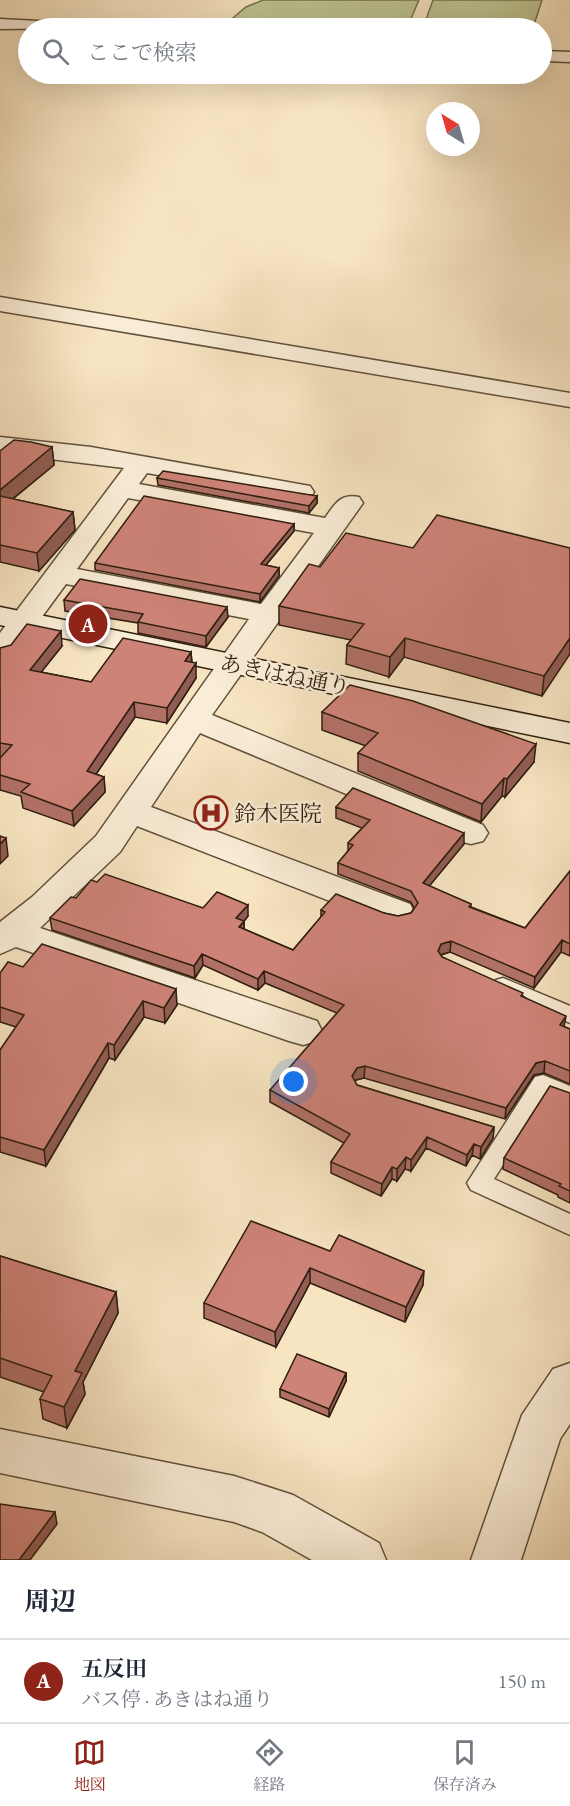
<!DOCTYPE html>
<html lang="ja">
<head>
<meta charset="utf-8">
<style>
	body { margin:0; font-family:"EB Garamond","Noto Serif JP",serif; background:#f6f6f7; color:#1f2937 }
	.compass { position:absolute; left:426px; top:102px; width:54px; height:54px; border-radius:50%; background:#fff; box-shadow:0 6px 24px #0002; rotate:323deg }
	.you { position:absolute; left:294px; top:1082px; width:21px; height:21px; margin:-15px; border:4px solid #fff; border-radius:50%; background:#1a73e8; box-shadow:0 0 0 9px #1a73e833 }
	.badge { display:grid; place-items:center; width:39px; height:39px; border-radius:50%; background:#8f2418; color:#fff; font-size:20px; font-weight:700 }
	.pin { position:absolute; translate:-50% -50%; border:3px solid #fff; box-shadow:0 2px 6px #0006 }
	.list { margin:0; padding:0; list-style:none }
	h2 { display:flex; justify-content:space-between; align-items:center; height:78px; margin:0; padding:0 24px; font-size:26px }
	h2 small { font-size:20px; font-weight:400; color:#747a83 }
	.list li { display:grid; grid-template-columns:39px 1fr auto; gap:18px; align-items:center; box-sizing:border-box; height:84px; padding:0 24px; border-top:2px solid #e0e1e3 }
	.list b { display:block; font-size:22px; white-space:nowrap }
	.list p { margin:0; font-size:20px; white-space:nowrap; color:#747a83 }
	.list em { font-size:20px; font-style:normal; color:#747a83 }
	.icon { flex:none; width:33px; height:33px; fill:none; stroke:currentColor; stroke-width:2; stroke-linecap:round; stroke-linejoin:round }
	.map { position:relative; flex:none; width:570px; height:1560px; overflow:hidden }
	.search { position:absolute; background:#fff; box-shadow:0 6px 24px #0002; left:18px; right:18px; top:18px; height:66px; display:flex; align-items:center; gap:15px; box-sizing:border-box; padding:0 21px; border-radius:33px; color:#747a83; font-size:22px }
	.sheet { height:162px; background:#fff }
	nav { display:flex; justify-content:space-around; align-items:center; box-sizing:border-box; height:84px; border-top:2px solid #e0e1e3; background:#fff; font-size:16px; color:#747a83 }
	nav a { display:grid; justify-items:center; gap:3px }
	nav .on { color:#8f2418 }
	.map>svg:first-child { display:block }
	.green { fill:#bec492; stroke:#767150; stroke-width:1.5 }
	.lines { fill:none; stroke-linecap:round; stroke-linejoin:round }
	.lane-casing { stroke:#61503c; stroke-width:3 }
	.street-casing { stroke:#61503c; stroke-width:3 }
	.secondary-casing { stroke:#2f1e0f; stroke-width:3 }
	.lane { fill:#faedd7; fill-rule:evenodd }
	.street { fill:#faedd7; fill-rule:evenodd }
	.secondary { fill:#faedd7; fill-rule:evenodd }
	.wall { fill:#b17167; stroke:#2f1e0f; stroke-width:1.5 }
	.shaded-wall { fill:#905c54; stroke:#2f1e0f; stroke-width:1.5 }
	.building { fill:#ce8378; stroke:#2f1e0f; stroke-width:1.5 }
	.labels { text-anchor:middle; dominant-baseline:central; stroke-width:5; stroke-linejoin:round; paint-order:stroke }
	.street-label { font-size:22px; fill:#2f1e0f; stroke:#faedd7 }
	.poi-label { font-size:22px; fill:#2f1e0f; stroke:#faedd7; text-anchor:start }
</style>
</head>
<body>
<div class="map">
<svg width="570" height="1560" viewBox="0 0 570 1560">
	<rect width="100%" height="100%" fill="#f7e4c1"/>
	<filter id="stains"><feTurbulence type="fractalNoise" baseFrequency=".00333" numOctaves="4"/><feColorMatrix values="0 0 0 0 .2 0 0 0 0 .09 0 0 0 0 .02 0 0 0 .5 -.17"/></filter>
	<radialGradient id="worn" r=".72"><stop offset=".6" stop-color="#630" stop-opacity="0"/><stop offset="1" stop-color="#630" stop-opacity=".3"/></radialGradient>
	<path class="green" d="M263,0h156l-12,28h-186l25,-21z
		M433,0h109l-9,28h-110z"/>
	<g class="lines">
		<defs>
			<path id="lane" d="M503,978l67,28v17l-74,-33 -3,-5 3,-5z
				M543,1075l27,11v18l-23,-9 -53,84 76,35v21l-99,-45 -4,-7 68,-106z"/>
			<path id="street" d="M0,19l78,4 8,5 -86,1z
				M542,51l28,1v10l-28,-1z
				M0,297l570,96v14l-570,-96z
				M0,437l91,10 219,39 4,6 -4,6 -9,2 -154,-27 -8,11 186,34c10,-14 15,-25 34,-21l4,6 -151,212 271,110 5,8 -5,8 -12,3 -12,-3 -259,-108 -49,74 259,97 5,9 -5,9 -13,3 -13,-3 -247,-96 -17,26 -80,76 277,93 5,10 -5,10 -14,4 -14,-4 -273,-94 -16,7v-32l32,-25 64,-61 153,-217 -183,-35 -55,75 -11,3v-29l124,-165 -124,-15zM128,498l186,35 -53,71 -184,-35z
				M570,1363v61l-10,15 -39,121h-50l51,-145 31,-46z
				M0,1429l234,47 59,19 86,48 7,17h-74l-50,-28 -28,-10 -234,-49z"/>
			<path id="secondary" d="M0,607l570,116v20l-570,-118z"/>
		</defs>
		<use href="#lane" class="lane-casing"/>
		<use href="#street" class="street-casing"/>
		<use href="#secondary" class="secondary-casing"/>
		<use href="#lane" class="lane"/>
		<use href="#street" class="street"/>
		<use href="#secondary" class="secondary"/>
	</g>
	<path class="wall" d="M52,447l2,18 -41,34 60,13 2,18 -36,41 -39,-9v-111z
		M157,478l160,18v7l-8,10 -151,-28z
		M294,524v7l-28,34 13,3v8l-19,26 -165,-32v-7z
		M413,548h157l-28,148 -138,-39 -15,20 -43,-13 1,-19 4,-5 -72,-15v-19l41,-39z
		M64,600l164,17 -22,30 -68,-14v-10l-73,-12z
		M62,646l-21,26 50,10 100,-30 1,10 4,16 -29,45 -32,-6 -39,57 8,3 1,15 -31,34 -51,-18 -2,-12 -21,-6v-142z
		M322,712l212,50 -29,35 -3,-1 -21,26 -123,-51v-18l8,-7 -44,-16z
		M336,807l128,37 -35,42 42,18v3l54,21 45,-57v85l-9,-4 -27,36 -84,-36 -9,3 1,2 81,39 42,31 5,2v55l-26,-11 -10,2 -29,44 -141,-41 -8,2 -1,2 2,3 137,42 -1,11 -13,21 -8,-4 -6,11 -40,-18 -15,23 -6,-2 -8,12 -5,-2 -11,17 -50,-23v-11l13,-19 -74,-41v-12l67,-77 -72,-30 -7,7 -55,-25 -8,13 -143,-48 -2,-12 47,-36 106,26 45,8 -4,5v8l49,21 28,-33v-7l63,3 14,3 13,-3 3,-5 -3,-6 -73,-28v-11l10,-12v-8l14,-15 -26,-10z
		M23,967l154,38 -12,18 -21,-6 -29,43 -6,-2 -63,108 -46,-14v-102l16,-23 -16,-5v-49z
		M570,1093v110l-12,-6v-2l-55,-26 1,-11z
		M330,1251l93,34 -18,37 -95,-39 -34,64 -72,-29v-15z
		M0,1256l116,36 2,21 -35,69 2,12 -18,34 -24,-9 -3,-20 4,-7 -44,-15z
		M346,1373v8l-17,36 -49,-20v-8z"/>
	<path class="shaded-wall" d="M52,447l2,18 -54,44v-19z
		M317,496v7l-8,10v-7z
		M73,512l2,18 -36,41 -2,-18z
		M294,524v7l-33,40v-7z
		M279,568v8l-19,26v-8z
		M227,607l1,10 -22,30v-11z
		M61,631l1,15 -31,39 -1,-15z
		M405,638l-1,19 -15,20 1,-20z
		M570,638v16l-28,42 2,-20z
		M191,652l1,15 -7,-6z
		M196,663v15l-29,45v-15z
		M134,702l1,15 -47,69 -1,-15z
		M536,744l-2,18 -29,35 2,-18z
		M104,777l1,15 -31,34 -2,-15z
		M504,778l-2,18 -21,26 1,-18z
		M464,833v11l-42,51 1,-12z
		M6,838l2,18 -8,8v-20z
		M248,905v11l-11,14 -1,-12z
		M244,921v11l-5,-5z
		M562,940l-1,12 -27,36 1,-11z
		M451,941l-1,11 -10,3 -2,-4 3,-7z
		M202,954l1,11 -8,13 -1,-12z
		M264,971l1,12 -7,7v-11z
		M176,989l1,16 -12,18 -1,-15z
		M143,1001l1,16 -29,43 -1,-15z
		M566,1016l-2,11 -4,-2z
		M108,1043l1,15 -63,108 -2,-16z
		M545,1061l-1,12 -10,2 -29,44 1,-11 30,-45z
		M365,1066l-1,12 -8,2 -4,7v-11l5,-8z
		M494,1127l-1,11 -13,21 1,-12z
		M427,1137l-1,11 -15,23v-11z
		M474,1144l-2,11 -6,11 1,-11z
		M406,1157l-1,12 -8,12v-12z
		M392,1167v12l-11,17 1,-12z
		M310,1268v15l-34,64 -1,-15z
		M424,1271l-1,14 -18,37 1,-15z
		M116,1292l2,21 -35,69 2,12 -18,34 -3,-21 11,-36z
		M346,1373v8l-17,36v-8z
		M55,1512l2,12 -27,36h-11z"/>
	<path class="building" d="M14,440l17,2 21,5 -52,43v-39z
		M163,471l154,25 -8,10 -152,-28z
		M0,496l73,16 -36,41 -37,-8z
		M144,496l150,28 -33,40 18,4 -19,26 -165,-31z
		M437,515l133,33v90l-26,38 -139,-38 -15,19 -43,-12 17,-21 -85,-18 30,-42 11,3 26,-34 67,15z
		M80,579l147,28 -21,29 -68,-14 5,-8 -79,-14z
		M27,624l34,7 -31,39 61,12 32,-44 68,14 -6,9 11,2 -29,45 -33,-6 -47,69 17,6 -32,34 -51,-19 9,-8 -30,-9v-17l12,-13 -12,-2v-95l11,-3z
		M350,685l63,16 123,43 -29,35 -3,-1 -22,26 -124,-51 20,-20 -56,-21z
		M353,788l111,45 -41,50 48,21 -2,3 56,21 45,-57v73l-8,-4 -27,37 -84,-36 -10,3 -3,7 4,6 81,36 -2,3 45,20 -6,9 10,4v42l-25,-10 -9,2 -30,45 -141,-42 -8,2 -5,8 5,9 137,42 -13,20 -7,-3 -7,11 -40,-18 -16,23 -5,-3 -9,12 -5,-2 -10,17 -51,-22 19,-28 -80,-44 74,-85 -80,-34 -6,8 -56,-25 -8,12 -144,-48 21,-21 5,1 15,-18 6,2 8,-8 98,34 14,-16 31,13 -12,13 8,3 -5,6 54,23 32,-38 -4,-2 15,-16 48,19 14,3 13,-3 7,-10 -7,-12 -73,-28 15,-18 -5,-2 22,-23 -34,-13z
		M0,836l6,2 -6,6z
		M42,944l134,45 -12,19 -21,-7 -29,44 -6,-2 -64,107 -44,-13v-87l24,-35 -24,-8v-34l8,-11 15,5z
		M550,1086l20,7v98l-11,-5 2,-2 -57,-26z
		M251,1221l79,30 9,-16 85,36 -18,36 -96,-39 -35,64 -71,-29z
		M0,1256l116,36 -41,79 7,2 -18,34 -24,-8 12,-23 -52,-18z
		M297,1354l49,19 -17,36 -49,-20z
		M0,1504l55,8 -36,48h-19z"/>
	<defs>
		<symbol id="hospital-ring" viewBox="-11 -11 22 22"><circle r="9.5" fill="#faedd7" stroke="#8f2418" stroke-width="1.5"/><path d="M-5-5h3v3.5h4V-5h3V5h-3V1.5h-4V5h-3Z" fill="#8f2418"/></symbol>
	</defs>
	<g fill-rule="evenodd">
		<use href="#hospital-ring" x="192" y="794" width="38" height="38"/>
	</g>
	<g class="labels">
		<g class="street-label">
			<text transform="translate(285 675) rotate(11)">あきはね通り</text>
		</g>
		<g class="poi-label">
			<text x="234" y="813">鈴木医院</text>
		</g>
	</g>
	<rect width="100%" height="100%" filter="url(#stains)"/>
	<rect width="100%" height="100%" fill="url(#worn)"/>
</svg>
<svg class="compass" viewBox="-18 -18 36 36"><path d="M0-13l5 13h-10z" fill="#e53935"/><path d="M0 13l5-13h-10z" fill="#747a83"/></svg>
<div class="you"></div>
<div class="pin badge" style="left:88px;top:624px">A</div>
<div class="search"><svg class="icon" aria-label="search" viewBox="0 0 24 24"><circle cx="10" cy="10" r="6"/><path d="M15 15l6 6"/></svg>ここで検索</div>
</div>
<section class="sheet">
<h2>周辺<small></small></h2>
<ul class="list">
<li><span class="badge">A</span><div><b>五反田</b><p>バス停 · あきはね通り</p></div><em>150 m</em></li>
</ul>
</section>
<nav>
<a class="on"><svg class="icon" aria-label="map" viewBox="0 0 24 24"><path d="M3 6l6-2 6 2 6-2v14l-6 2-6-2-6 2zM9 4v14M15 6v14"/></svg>地図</a>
<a><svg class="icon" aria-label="directions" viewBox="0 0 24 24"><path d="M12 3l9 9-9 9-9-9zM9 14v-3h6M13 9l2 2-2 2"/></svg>経路</a>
<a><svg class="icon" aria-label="saved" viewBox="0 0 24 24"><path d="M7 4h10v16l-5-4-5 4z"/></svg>保存済み</a>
</nav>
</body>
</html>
